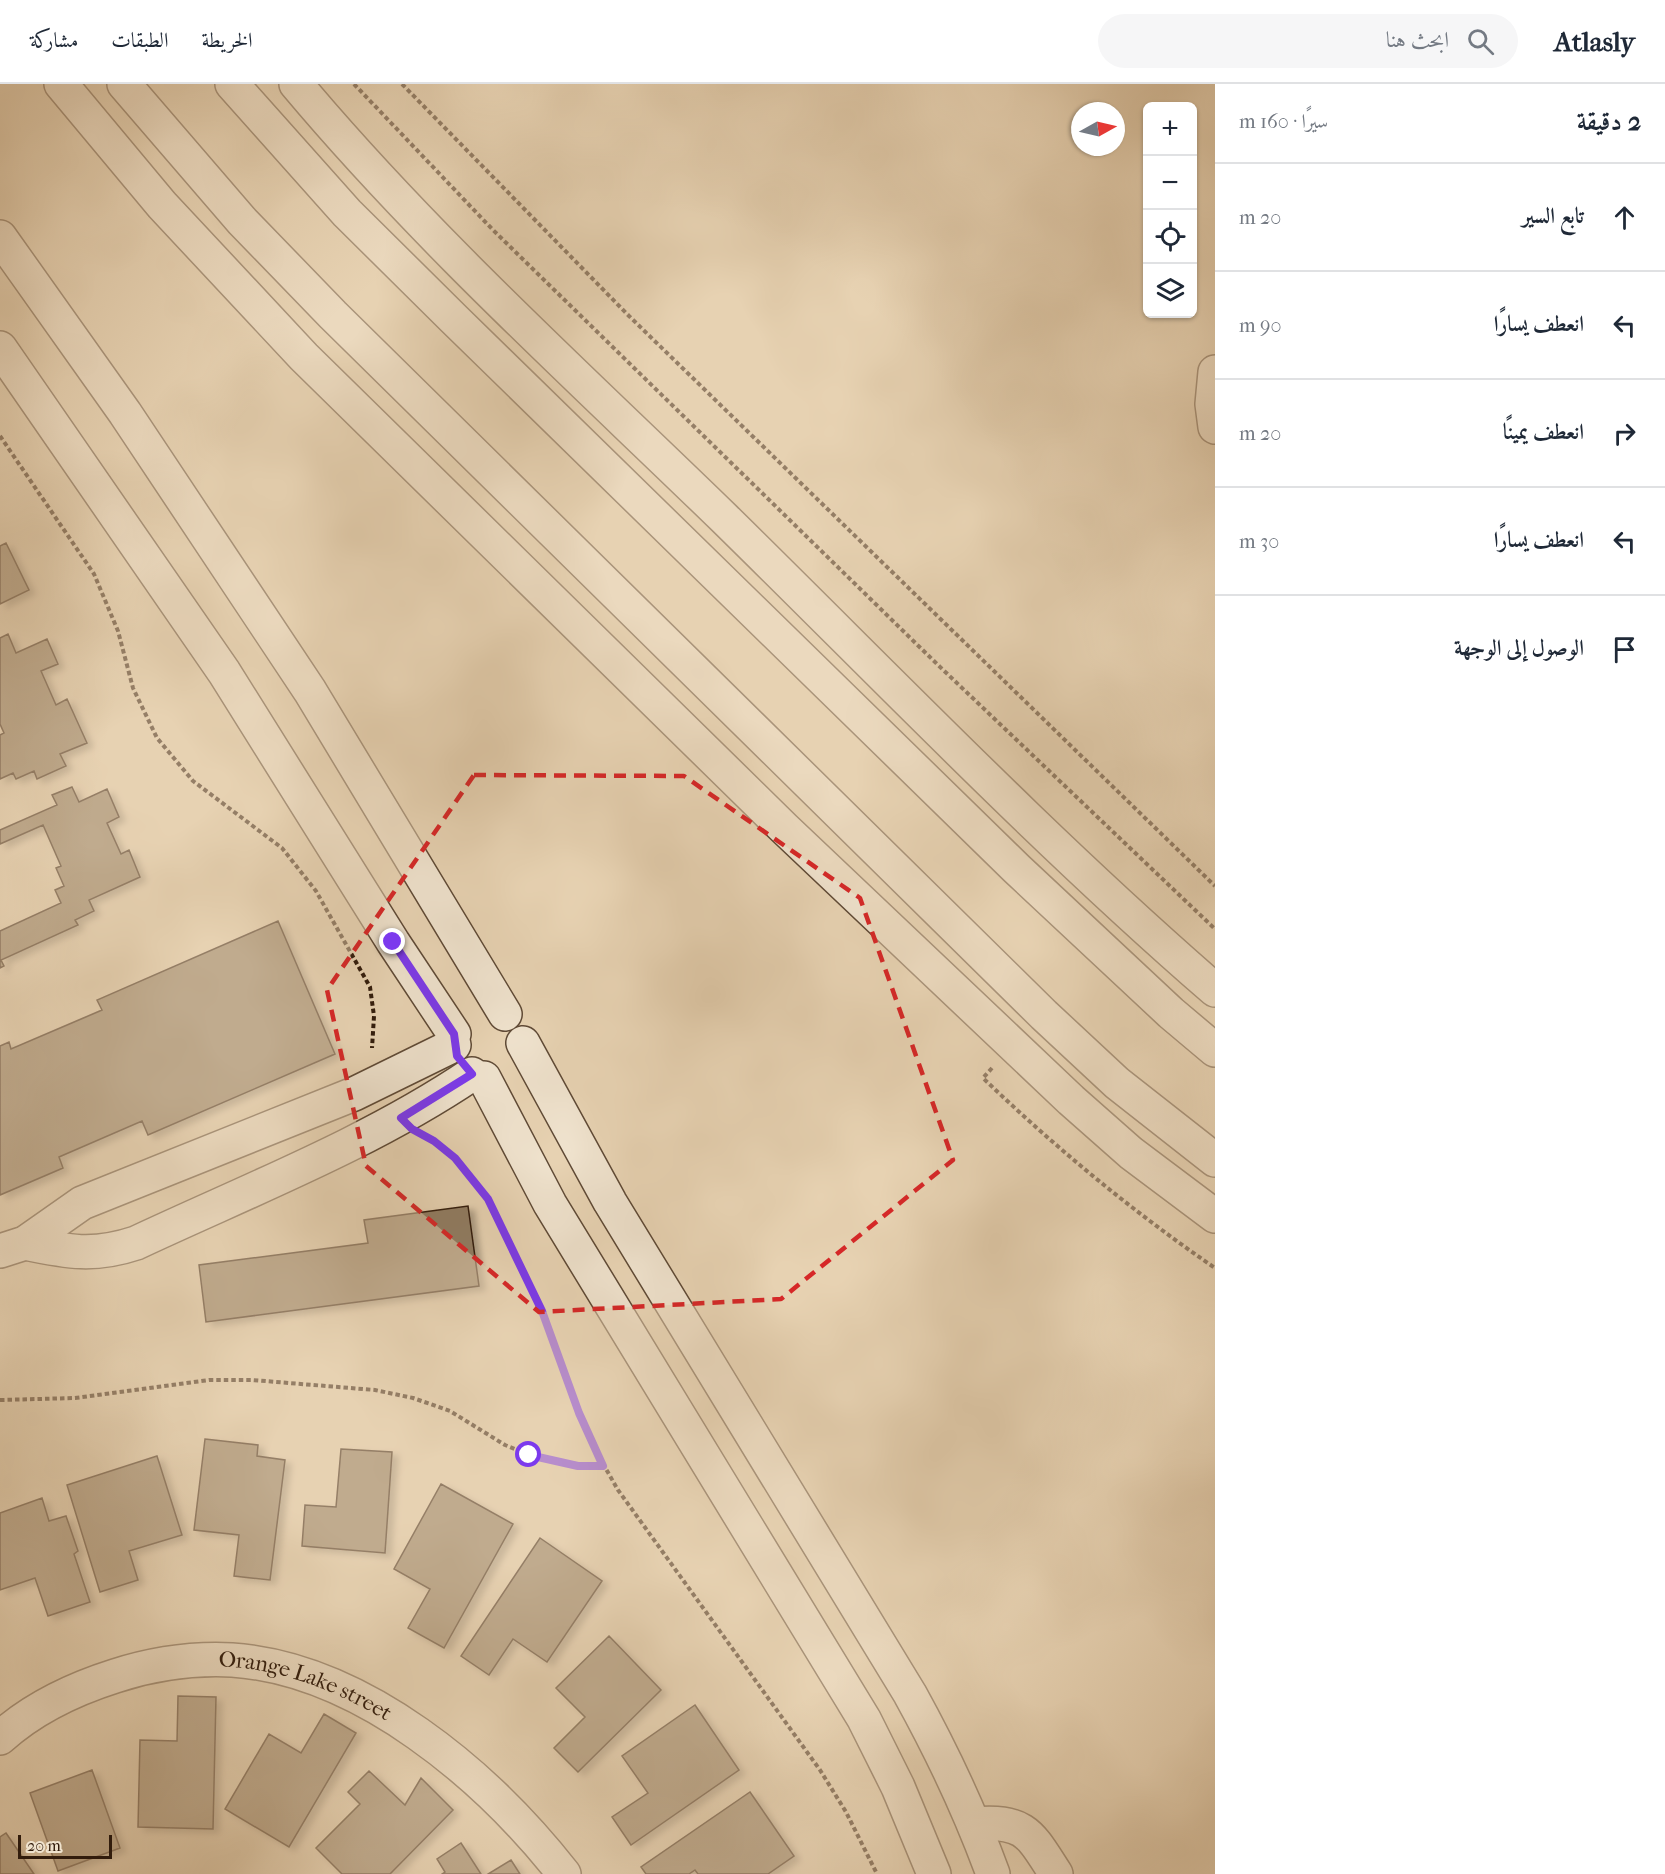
<!DOCTYPE html>
<html lang="ar">
<head>
<meta charset="utf-8">
<style>
	body { margin:0; font-family:"IM FELL French Canon",Amiri,serif; background:#f6f6f7; color:#1f2937; direction:rtl }
	.controls { position:absolute; right:18px; top:18px; display:grid; overflow:hidden; border-radius:9px; box-shadow:0 2px 4px #0004 }
	.controls button { width:54px; height:54px; display:grid; place-items:center; padding:0; border:0; border-bottom:2px solid #e0e1e3; background:#fff; color:#1f2937; font:30px sans-serif }
	.compass { position:absolute; left:1071px; top:18px; width:54px; height:54px; border-radius:50%; background:#fff; box-shadow:0 2px 4px #0004; rotate:82deg }
	.scale { position:absolute; left:18px; bottom:15px; width:94px; box-sizing:border-box; padding-left:6px; border:3px solid #321c0c; border-top:0; font-size:16px; line-height:21px; white-space:nowrap; color:#321c0c; -webkit-text-stroke:4px #efe2cd; paint-order:stroke }
	.stop { position:absolute; width:18px; height:18px; margin:-14px; border:4px solid #7c3aed; border-radius:50%; background:#fff }
	.stop.end { background:#7c3aed; border-color:#fff; box-shadow:0 2px 6px #0008 }
	.list { margin:0; padding:0; list-style:none }
	h2 { display:flex; justify-content:space-between; align-items:center; height:78px; margin:0; padding:0 24px; font-size:26px }
	h2 small { font-size:20px; font-weight:400; color:#747a83 }
	.list li { display:grid; grid-template-columns:39px 1fr auto; gap:18px; align-items:center; box-sizing:border-box; height:108px; padding:0 24px; border-top:2px solid #e0e1e3 }
	.list b { display:block; font-size:22px; white-space:nowrap }
	.list em { font-size:20px; font-style:normal; color:#747a83 }
	.icon { flex:none; width:33px; height:33px; fill:none; stroke:currentColor; stroke-width:2; stroke-linecap:round; stroke-linejoin:round }
	.map { position:relative; flex:none; width:1215px; height:1790px; overflow:hidden; direction:ltr }
	header { display:flex; align-items:center; gap:36px; box-sizing:border-box; height:84px; padding:0 30px; background:#fff; border-bottom:2px solid #e0e1e3 }
	header strong { font-size:28px }
	nav { display:flex; gap:33px; margin-inline-start:auto; font-size:21px }
	.search { width:420px; height:54px; background:#f6f6f7; display:flex; align-items:center; gap:15px; box-sizing:border-box; padding:0 21px; border-radius:33px; color:#747a83; font-size:22px }
	main { display:flex }
	aside { flex:1; background:#fff }
	.map>svg:first-child { display:block }
	.building { fill:#907b62; stroke:#321c0c; stroke-width:1.5; filter:url(#shadow) }
	.lines { fill:none; stroke-linecap:round; stroke-linejoin:round }
	.minor-casing { stroke:#5f4a36; stroke-width:36 }
	.path { stroke:#321c0c; stroke-width:4; stroke-dasharray:4.5 3; stroke-linecap:butt }
	.minor { stroke:#efe2cd; stroke-width:33 }
	.route { stroke:#7c3aed; stroke-width:8 }
	.marked { fill:none; stroke:#d62828; stroke-width:4.5; stroke-dasharray:12 8; stroke-linejoin:round }
	.labels { text-anchor:middle; dominant-baseline:central; stroke-width:4.5; stroke-linejoin:round; paint-order:stroke }
	.street-label { font-size:22px; fill:#321c0c; stroke:#efe2cd }
</style>
</head>
<body>
<header>
<strong>Atlasly</strong>
<div class="search"><svg class="icon" aria-label="search" viewBox="0 0 24 24"><circle cx="10" cy="10" r="6"/><path d="M15 15l6 6"/></svg>ابحث هنا</div>
<nav><a>الخريطة</a><a>الطبقات</a><a>مشاركة</a></nav>
</header>
<main>
<aside>
<h2>2 دقيقة<small>سيرًا · 160 m</small></h2>
<ul class="list">
<li><svg class="icon" aria-label="ahead" viewBox="0 0 24 24"><path d="M12 20V5M6 11l6-6 6 6"/></svg><div><b>تابع السير</b></div><em>20 m</em></li>
<li><svg class="icon" aria-label="left" viewBox="0 0 24 24"><path d="M17 20v-9H6M10 6l-5 5 5 5"/></svg><div><b>انعطف يسارًا</b></div><em>90 m</em></li>
<li><svg class="icon" aria-label="right" viewBox="0 0 24 24"><path d="M7 20v-9h11M14 6l5 5-5 5"/></svg><div><b>انعطف يمينًا</b></div><em>20 m</em></li>
<li><svg class="icon" aria-label="left" viewBox="0 0 24 24"><path d="M17 20v-9H6M10 6l-5 5 5 5"/></svg><div><b>انعطف يسارًا</b></div><em>30 m</em></li>
<li><svg class="icon" aria-label="arrive" viewBox="0 0 24 24"><path d="M6 21V4h12l-3 4 3 4H6"/></svg><div><b>الوصول إلى الوجهة</b></div></li>
</ul>
</aside>
<div class="map">
<svg width="1215" height="1790" viewBox="0 0 1215 1790">
	<defs>
		<filter id="shadow"><feDropShadow dx="6" dy="4" stdDeviation="3" flood-color="#0004"/></filter>
	</defs>
	<rect width="100%" height="100%" fill="#e7d2b2"/>
	<filter id="stains"><feTurbulence type="fractalNoise" baseFrequency=".00333" numOctaves="4"/><feColorMatrix values="0 0 0 0 .2 0 0 0 0 .09 0 0 0 0 .02 0 0 0 .5 -.17"/></filter>
	<radialGradient id="worn" r=".72"><stop offset=".6" stop-color="#630" stop-opacity="0"/><stop offset="1" stop-color="#630" stop-opacity=".3"/></radialGradient>
	<path class="building" d="M6,459l23,47 -29,14v-58z
		M8,550l8,19 31,-14 11,25 -17,7 15,34 11,-6 20,44 -27,11 6,12 -29,13 -3,-8 -18,8 -3,-6 -13,6v-44l4,-2 -4,-9v-86z
		M72,703l7,15 28,-13 12,28 -12,6 14,31 8,-4 11,27 -51,23 5,11 -19,9 3,5 -77,35 3,6 -4,2v-37l61,-28 -6,-13 9,-4 -8,-18 5,-2 -18,-41 -43,19v-14l57,-25 -5,-10z
		M278,837l57,133 -187,81 -6,-14 -83,36 4,11 -63,27v-149l9,-4 2,7 91,-39 -5,-10z
		M468,1122l11,80 -273,36 -7,-57 169,-22 -4,-23z
		M205,1355l53,6 -1,11 28,4 -15,120 -36,-4 5,-41 -45,-5z
		M341,1365l51,3 -7,101 -83,-7 3,-41 31,2z
		M157,1372l25,79 -53,16 9,29 -38,12 -33,-107z
		M441,1400l72,40 -69,124 -36,-20 22,-39 -36,-20z
		M42,1414l7,23 17,-5 12,35 -4,3 16,48 -42,14 -13,-38 -35,12v-77z
		M540,1454l62,43 -55,81 -34,-23 -24,36 -28,-19z
		M609,1552l52,54 -83,82 -24,-24 31,-31 -29,-29z
		M178,1612l38,1 -3,132 -75,-2 2,-87 37,1z
		M695,1621l44,65 -108,75 -19,-28 36,-24 -26,-37z
		M324,1630l32,19 -67,114 -64,-38 44,-75 32,19z
		M92,1686l28,78 -62,23 -28,-78z
		M369,1687l36,34 16,-27 32,32 -63,64h-48l-26,-26 44,-44 -12,-12z
		M750,1708l44,64 -26,18h-70l-3,-4 -6,4h-43l-5,-7z
		M6,1749l28,41h-34v-37z
		M461,1759l20,31h-39l3,-2 -8,-13z
		M511,1776l9,14h-32z"/>
	<g class="lines">
		<defs>
			<g id="minor">
				<path d="M61,0l101,121 142,152 480,471 287,272 60,53 84,63"/>
				<path d="M124,0l118,137 91,94 711,700 73,68 98,77"/>
				<path d="M232,0l115,129 107,106 563,550 154,144 44,37"/>
				<path d="M296,0c130,155 283,293 428,434 162,159 319,323 491,472"/>
				<path d="M0,153l125,176 185,278 195,323"/>
				<path d="M0,264l224,324 169,270 61,92"/>
				<path d="M1215,288l-3,32 3,23"/>
				<path d="M523,959l87,159 300,492c32,58 60,117 83,180"/>
				<path d="M484,994l66,126 314,515 34,68 36,87"/>
				<path d="M25,1159c43,9 69,14 111,0 113,-53 234,-100 336,-169"/>
				<path d="M0,1167l25,-8 57,-40 272,-109 100,-49"/>
				<path id="s1" d="M0,1654c32,-29 74,-49 115,-62 37,-12 78,-18 117,-16 130,9 255,116 332,214"/>
				<path d="M974,1740c52,-4 56,10 82,50"/>
			</g>
		</defs>
		<use href="#minor" class="minor-casing"/>
		<path class="path" d="M354,0l139,146 445,435 277,264
			M402,0l227,232 586,570
			M0,352l94,138 24,57 15,57 24,50 36,43 89,67 34,43 54,96 4,29 -2,32
			M992,984l-9,10c73,70 149,133 232,190
			M428,1054l27,20 33,41 54,112 48,130 28,49 202,280 26,42 31,62
			M0,1316l75,-2 134,-18h43l123,10 38,8 37,13 55,34 24,10 49,11h25"/>
		<use href="#minor" class="minor"/>
	</g>
	<g class="lines">
		<path class="route" d="M393,858l61,92 3,22 15,18 -71,44 11,11 22,12 21,17 33,41 54,112 37,102 24,53h-25l-49,-11"/>
	</g>
	<path d="M0 0H1215V1790H0ZM474,691l210,1 176,122 93,262 -172,139 -242,13 -173,-146 -39,-176z" fill="#e7d2b2" fill-opacity=".55" fill-rule="evenodd"/>
	<path class="marked" d="M474,691l210,1 176,122 93,262 -172,139 -242,13 -173,-146 -39,-176z"/>
	<g class="labels">
		<g class="street-label">
			<text stroke="none"><textPath href="#s1" startOffset="328">Orange Lake street</textPath></text>
		</g>
	</g>
	<rect width="100%" height="100%" filter="url(#stains)"/>
	<rect width="100%" height="100%" fill="url(#worn)"/>
</svg>
<div class="controls">
<button>+</button>
<button>−</button>
<button><svg class="icon" aria-label="locate" viewBox="0 0 24 24"><circle cx="12" cy="12" r="6"/><path d="M12 2v4M12 18v4M2 12h4M18 12h4"/></svg></button>
<button><svg class="icon" aria-label="layers" viewBox="0 0 24 24"><path d="M12 4l9 5-9 5-9-5zM3 14l9 5 9-5"/></svg></button>
</div>
<svg class="compass" viewBox="-18 -18 36 36"><path d="M0-13l5 13h-10z" fill="#e53935"/><path d="M0 13l5-13h-10z" fill="#747a83"/></svg>
<div class="scale">20 m</div>
<div class="stop" style="left:529px;top:1371px"></div>
<div class="stop end" style="left:393px;top:858px"></div>
</div>
</main>
</body>
</html>
